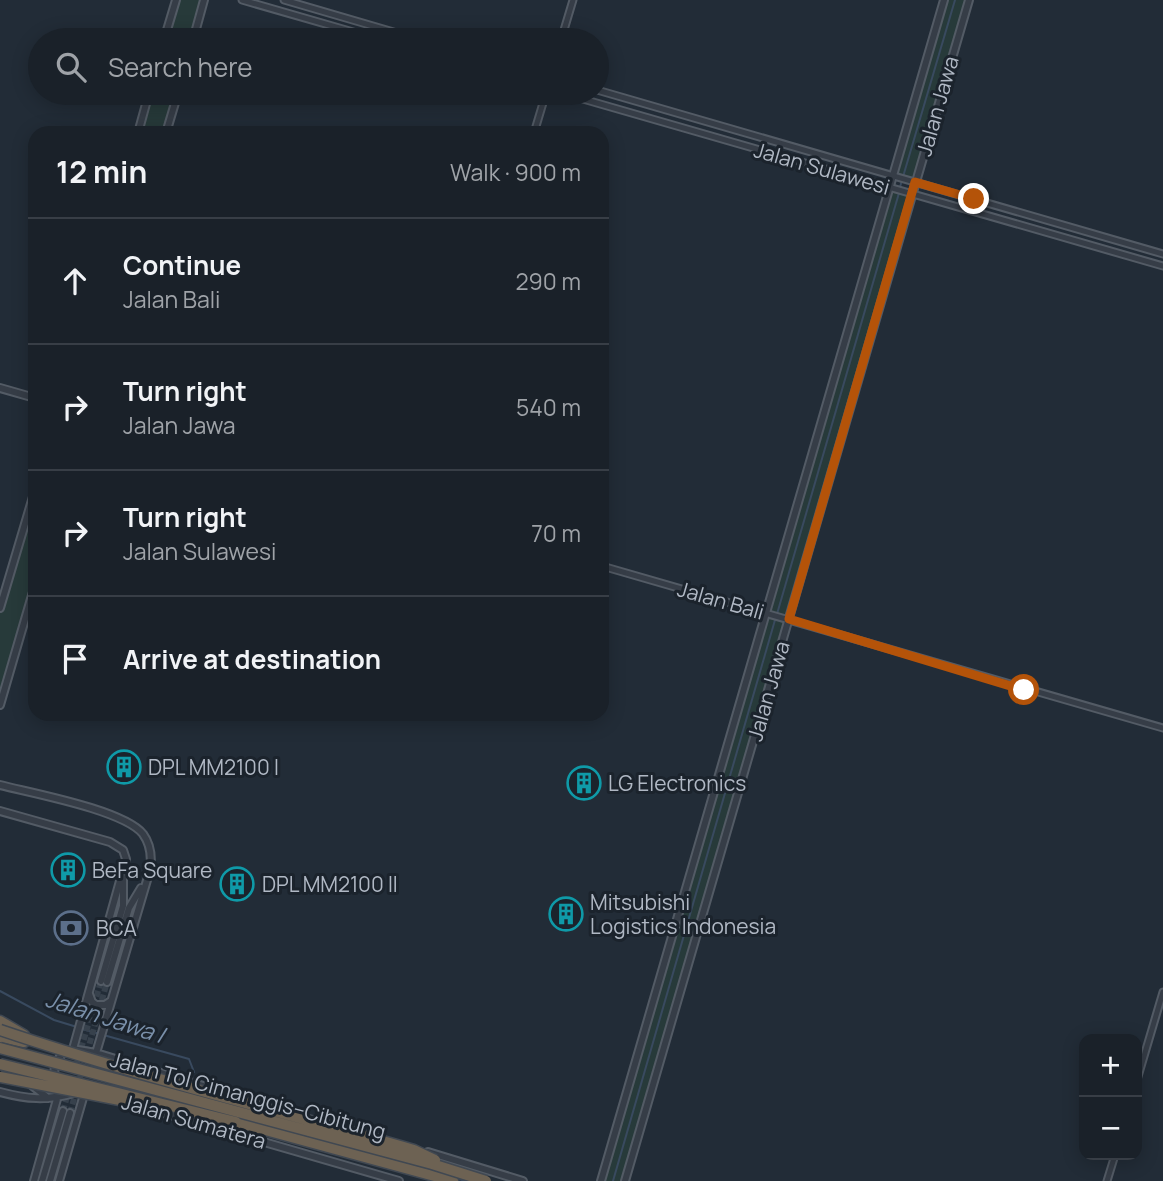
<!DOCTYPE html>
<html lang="en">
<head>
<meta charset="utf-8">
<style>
	body { margin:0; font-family:Manrope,sans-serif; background:#232931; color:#f1f3f6 }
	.controls { position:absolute; right:21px; bottom:21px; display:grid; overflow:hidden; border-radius:14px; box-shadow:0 4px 18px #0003 }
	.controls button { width:63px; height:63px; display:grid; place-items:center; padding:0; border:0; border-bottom:2px solid #383e46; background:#1a2129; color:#f1f3f6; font:35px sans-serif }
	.stop { position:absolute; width:21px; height:21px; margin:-16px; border:5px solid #b45309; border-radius:50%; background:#fff }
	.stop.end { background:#b45309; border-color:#fff; box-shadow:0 2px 7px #0008 }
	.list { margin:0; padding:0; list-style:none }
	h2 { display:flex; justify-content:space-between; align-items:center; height:91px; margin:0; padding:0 28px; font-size:30px }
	h2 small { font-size:23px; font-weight:400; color:#9fa3a8 }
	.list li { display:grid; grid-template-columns:46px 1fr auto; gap:21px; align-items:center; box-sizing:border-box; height:126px; padding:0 28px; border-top:2px solid #383e46 }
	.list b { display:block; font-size:26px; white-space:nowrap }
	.list p { margin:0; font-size:23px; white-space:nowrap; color:#9fa3a8 }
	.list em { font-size:23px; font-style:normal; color:#9fa3a8 }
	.icon { flex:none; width:38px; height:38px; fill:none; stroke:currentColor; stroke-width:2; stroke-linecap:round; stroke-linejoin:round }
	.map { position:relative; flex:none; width:1163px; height:1181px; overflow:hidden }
	.search { position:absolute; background:#1a2129; box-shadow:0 4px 18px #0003; left:28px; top:28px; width:581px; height:77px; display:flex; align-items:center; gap:18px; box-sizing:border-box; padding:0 24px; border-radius:38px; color:#9fa3a8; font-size:26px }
	.panel { position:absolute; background:#1a2129; box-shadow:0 4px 18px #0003; left:28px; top:126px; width:581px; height:595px; border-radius:21px }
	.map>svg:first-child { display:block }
	.green { fill:#273a3a }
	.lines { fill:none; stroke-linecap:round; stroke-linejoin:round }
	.stream { stroke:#394a5f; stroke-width:2 }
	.tertiary-tunnel { stroke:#37414c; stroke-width:6; stroke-dasharray:6 3; stroke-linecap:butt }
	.minor-casing { stroke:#535b65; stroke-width:9 }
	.tertiary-casing { stroke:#535b65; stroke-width:10 }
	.motorway-casing { stroke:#404852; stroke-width:13 }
	.minor { stroke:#363d47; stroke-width:5 }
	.tertiary { stroke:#363d47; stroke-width:6 }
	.motorway { stroke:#6d6253; stroke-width:10 }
	.motorway-bridge-casing { stroke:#404852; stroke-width:13; stroke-linecap:butt }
	.motorway-bridge { stroke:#6d6253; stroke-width:10 }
	.route { stroke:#b45309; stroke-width:9 }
	.labels { text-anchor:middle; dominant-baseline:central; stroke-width:6; stroke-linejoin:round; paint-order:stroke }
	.street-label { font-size:21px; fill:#b0b8c4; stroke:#1b232c }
	.poi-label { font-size:21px; fill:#b0b8c4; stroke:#1b232c; text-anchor:start }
	.water-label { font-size:23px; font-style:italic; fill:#7a90aa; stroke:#1b232c }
</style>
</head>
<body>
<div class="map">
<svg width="1163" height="1181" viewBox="0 0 1163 1181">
	<rect width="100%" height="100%" fill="#222c37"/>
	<path class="green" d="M176,0h28l-11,40h-29z
		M944,0h24l-53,182 -24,-7z
		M149,93h29l-12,40h-28z
		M888,187l24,7 -287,987h-24z
		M35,490v95l-35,120v-97z"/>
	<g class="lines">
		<path class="stream" d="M900,187l55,-187
			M777,614l122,-421
			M0,991l54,29 23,7
			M82,1029l107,30 5,13
			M291,1131l58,17
			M456,1178l9,3
			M613,1181l162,-561"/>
		<path class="tertiary-tunnel" d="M71,1083l30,-102
			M63,1111l5,-18
			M70,1113l37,-131"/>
		<defs>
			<path id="minor" d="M242,0l139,40
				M284,0l137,40
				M561,40l12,-40
				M597,90l566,164
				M562,93l601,173
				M534,133l12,-40
				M602,566l561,162
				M1137,1080l26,-88
				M1107,1181l8,-26"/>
			<path id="tertiary" d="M164,40l12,-40
				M193,40l11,-40
				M138,133l11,-40
				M166,133l12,-40
				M0,388l35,10
				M0,608l35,-118
				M0,705l35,-120
				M0,785c31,8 124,25 143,49 8,11 9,23 7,36l-54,183
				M0,811l110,31 13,8 3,9 -3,11 -50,179
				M101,981l22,-75v-28
				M107,982l22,-74 12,-20
				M89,994l3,8 4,3h9l6,-4
				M72,1049l24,4 127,39
				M10,1068l38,30
				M55,1080c-3,-10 2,-21 9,-28
				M0,1092c26,7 47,9 74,1
				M122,1101l277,80
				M428,1152l95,29
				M34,1181l27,-96
				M42,1181l21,-70
				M50,1181l20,-68
				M59,1181l26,-90
				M601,1181l343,-1181
				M625,1181l344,-1181"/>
			<path id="motorway" d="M0,1021l24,14
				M0,1037l24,5
				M236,1122l217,59"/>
		</defs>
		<use href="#minor" class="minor-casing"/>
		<use href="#tertiary" class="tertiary-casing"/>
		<use href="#motorway" class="motorway-casing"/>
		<use href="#minor" class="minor"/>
		<use href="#tertiary" class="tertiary"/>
		<use href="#motorway" class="motorway"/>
		<defs>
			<path id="motorway-bridge" d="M0,1030c136,46 276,80 414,120l21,10
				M0,1048l432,116 54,17
				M0,1064l236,58
				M0,1077l125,24"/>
		</defs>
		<use href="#motorway-bridge" class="motorway-bridge-casing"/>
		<use href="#motorway-bridge" class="motorway-bridge"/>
	</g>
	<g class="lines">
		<path class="route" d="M974,199l-59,-17 -126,437 235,71"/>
	</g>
	<defs>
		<symbol id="building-ring" viewBox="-11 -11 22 22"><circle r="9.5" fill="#1b232c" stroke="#0f9aa8" stroke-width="1.5"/><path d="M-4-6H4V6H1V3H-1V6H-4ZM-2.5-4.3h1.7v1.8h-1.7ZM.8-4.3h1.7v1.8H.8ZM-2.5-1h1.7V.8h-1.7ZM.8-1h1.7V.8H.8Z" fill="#0f9aa8"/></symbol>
		<symbol id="bank-ring" viewBox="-11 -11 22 22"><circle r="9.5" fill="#1b232c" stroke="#5c6f8a" stroke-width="1.5"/><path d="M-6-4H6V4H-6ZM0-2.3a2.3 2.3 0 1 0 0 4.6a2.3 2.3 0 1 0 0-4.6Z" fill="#5c6f8a"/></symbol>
	</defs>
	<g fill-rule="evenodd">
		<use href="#building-ring" x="105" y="748" width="38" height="38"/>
		<use href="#building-ring" x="565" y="764" width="38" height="38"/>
		<use href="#building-ring" x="49" y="851" width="38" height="38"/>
		<use href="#building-ring" x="218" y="865" width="38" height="38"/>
		<use href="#building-ring" x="547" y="895" width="38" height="38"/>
		<use href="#bank-ring" x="52" y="909" width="38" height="38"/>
	</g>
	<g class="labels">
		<g class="street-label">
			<text transform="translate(937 106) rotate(-74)">Jalan Jawa</text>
			<text transform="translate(822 168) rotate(16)">Jalan Sulawesi</text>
			<text transform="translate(721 600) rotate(16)">Jalan Bali</text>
			<text transform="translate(768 691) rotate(-74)">Jalan Jawa</text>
			<text transform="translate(248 1095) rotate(15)">Jalan Tol Cimanggis–Cibitung</text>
			<text transform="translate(194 1121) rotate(16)">Jalan Sumatera</text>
		</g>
		<g class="poi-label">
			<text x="148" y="767">DPL MM2100 I</text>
			<text x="608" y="783">LG Electronics</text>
			<text x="92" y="870">BeFa Square</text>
			<text x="262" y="884">DPL MM2100 II</text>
			<text x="590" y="902">Mitsubishi<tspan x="590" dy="24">Logistics Indonesia</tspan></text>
			<text x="96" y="928">BCA</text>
		</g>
		<g class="water-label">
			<text transform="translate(105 1016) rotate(18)">Jalan Jawa I</text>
		</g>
	</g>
</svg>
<div class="controls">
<button>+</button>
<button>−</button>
</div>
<div class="stop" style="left:1024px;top:690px"></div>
<div class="stop end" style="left:974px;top:199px"></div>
<div class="search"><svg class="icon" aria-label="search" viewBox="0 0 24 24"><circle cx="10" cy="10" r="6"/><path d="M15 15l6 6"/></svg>Search here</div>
<section class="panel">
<h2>12 min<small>Walk · 900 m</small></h2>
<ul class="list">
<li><svg class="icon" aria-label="ahead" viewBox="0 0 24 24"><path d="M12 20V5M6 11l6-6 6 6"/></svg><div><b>Continue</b><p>Jalan Bali</p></div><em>290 m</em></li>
<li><svg class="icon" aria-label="right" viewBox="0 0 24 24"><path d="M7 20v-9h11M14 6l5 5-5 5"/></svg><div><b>Turn right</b><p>Jalan Jawa</p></div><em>540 m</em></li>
<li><svg class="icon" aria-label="right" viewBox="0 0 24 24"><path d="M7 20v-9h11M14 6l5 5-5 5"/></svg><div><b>Turn right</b><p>Jalan Sulawesi</p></div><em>70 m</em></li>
<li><svg class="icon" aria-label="arrive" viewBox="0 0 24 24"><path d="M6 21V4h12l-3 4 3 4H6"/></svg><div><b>Arrive at destination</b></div></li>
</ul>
</section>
</div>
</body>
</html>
